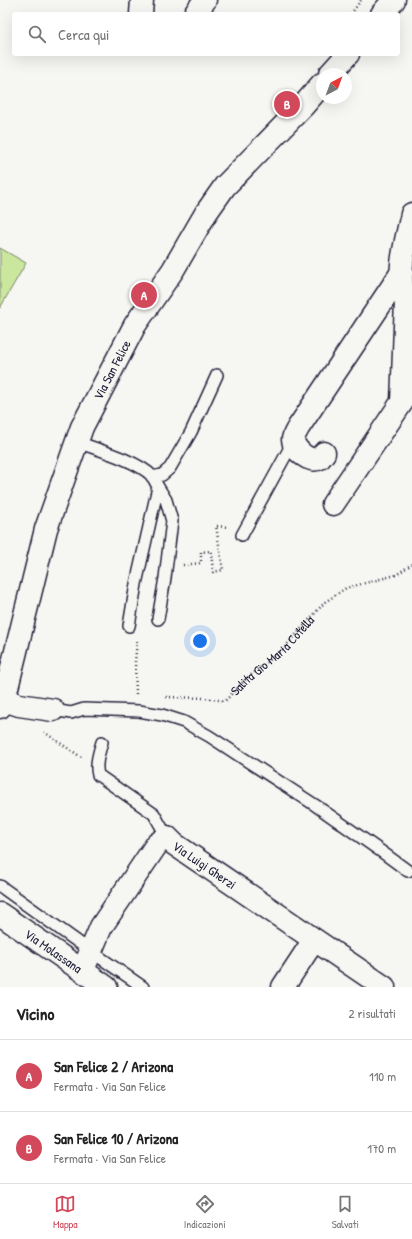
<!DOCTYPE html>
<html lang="it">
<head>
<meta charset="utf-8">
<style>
	body { margin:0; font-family:"Patrick Hand",sans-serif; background:#f2f2f2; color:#222 }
	.compass { position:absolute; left:316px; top:68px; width:36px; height:36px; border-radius:50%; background:#fff; box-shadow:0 4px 16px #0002; rotate:41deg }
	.you { position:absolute; left:200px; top:641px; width:14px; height:14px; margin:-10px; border:3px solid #fff; border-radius:50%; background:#1a73e8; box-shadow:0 0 0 6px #1a73e833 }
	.badge { display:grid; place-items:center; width:26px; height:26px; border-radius:50%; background:#d1495b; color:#fff; font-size:13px; font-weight:700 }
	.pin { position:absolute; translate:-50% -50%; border:2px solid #fff; box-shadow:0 1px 4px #0006 }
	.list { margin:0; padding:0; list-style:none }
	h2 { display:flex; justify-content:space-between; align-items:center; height:52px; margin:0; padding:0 16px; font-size:17px }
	h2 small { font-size:13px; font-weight:400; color:#767676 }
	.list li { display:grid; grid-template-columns:26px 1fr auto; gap:12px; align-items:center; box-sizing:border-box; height:72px; padding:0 16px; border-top:1px solid #e0e0e0 }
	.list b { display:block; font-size:15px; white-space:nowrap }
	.list p { margin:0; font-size:13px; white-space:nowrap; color:#767676 }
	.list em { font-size:13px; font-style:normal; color:#767676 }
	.icon { flex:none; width:22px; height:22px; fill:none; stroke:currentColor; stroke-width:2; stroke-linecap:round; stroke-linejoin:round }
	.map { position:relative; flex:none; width:412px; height:987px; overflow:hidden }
	.search { position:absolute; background:#fff; box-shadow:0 4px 16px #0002; left:12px; right:12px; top:12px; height:44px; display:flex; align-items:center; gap:10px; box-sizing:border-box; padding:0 14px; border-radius:4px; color:#767676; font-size:15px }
	.sheet { height:196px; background:#fff }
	nav { display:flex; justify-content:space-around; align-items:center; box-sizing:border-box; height:56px; border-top:1px solid #e0e0e0; background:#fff; font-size:11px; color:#767676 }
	nav a { display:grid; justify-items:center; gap:2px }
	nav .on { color:#d1495b }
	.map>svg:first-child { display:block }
	.green { fill:#cbe69d; stroke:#76846c }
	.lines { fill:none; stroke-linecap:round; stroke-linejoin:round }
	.service-casing { stroke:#22223b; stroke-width:14 }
	.minor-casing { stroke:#22223b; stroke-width:25 }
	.tertiary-casing { stroke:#22223b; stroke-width:25 }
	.secondary-casing { stroke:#22223b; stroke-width:25 }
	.path { stroke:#22223b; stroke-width:2.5; stroke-dasharray:1 3; stroke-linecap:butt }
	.service { stroke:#f6f6f2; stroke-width:11 }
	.minor { stroke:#f6f6f2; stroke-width:22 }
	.tertiary { stroke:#f6f6f2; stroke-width:22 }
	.secondary { stroke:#f6f6f2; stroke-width:22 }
	.labels { text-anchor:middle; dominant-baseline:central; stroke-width:3; stroke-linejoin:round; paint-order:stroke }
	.street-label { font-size:13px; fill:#22223b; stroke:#f6f6f2 }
</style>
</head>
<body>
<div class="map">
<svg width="412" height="987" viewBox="0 0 412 987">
	<rect width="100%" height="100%" fill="#f6f6f2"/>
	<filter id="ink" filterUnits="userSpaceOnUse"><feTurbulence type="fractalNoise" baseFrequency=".025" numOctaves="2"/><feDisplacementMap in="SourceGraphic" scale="8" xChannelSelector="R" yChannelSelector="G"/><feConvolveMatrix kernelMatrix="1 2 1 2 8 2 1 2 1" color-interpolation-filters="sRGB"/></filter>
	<g filter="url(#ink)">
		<path class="green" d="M0,248l26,15 -26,45z"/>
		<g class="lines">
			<defs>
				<path id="service" d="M77,442c19,7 61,19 75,34 2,3 4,7 6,11l-22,97 -7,42
					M152,477l10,-2 8,-7 21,-36 26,-57
					M158,487l8,13 6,21 -7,57 -7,41
					M242,535l51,-93
					M53,710l18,3 13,-4 55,2 23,4 22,7 25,14 106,69 67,47 26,19
					M102,742c-3,11 -7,22 -4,33l56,39 13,23
					M0,886l92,66 51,35"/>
				<g id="minor">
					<path d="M141,14l1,-14"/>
					<path d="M195,14l10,-14"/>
					<path d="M324,453c-1,1 -3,4 -4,5 -10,6 -26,-8 -27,-18 0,-4 3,-8 5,-12l104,-156"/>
					<path d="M333,504l69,-102 4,-101"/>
					<path d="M4,700l15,5 34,5"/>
					<path id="s2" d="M83,970l18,-43 56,-83 10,-7 7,7 210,143"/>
					<path d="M283,987l31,-47"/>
				</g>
				<g id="tertiary">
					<path d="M382,14l12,-14"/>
					<path d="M330,74l18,-20"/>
					<path d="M412,214c-6,28 -16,58 -7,86 2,5 5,9 7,14"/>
					<path id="s3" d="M0,707l4,-7 42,-171 36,-102 53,-102 38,-55 33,-57 19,-27 78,-80 19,-22"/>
				</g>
				<g id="secondary">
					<path id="s4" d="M0,914l106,73"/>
				</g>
			</defs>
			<use href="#service" class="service-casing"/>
			<use href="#minor" class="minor-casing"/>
			<use href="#tertiary" class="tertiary-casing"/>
			<use href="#secondary" class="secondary-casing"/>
			<g class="path">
				<path d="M351,14l10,-14"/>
				<path d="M183,565l18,-2v-11l10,-1 2,21 10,-2 -7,-44 13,1"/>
				<path d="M136,694l-1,-32 2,-21"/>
				<path id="s1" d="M166,697l39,1 20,3 20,-21 38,-31 42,-47 21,-14 50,-13 16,-11"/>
				<path d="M44,732l37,25"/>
			</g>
			<use href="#service" class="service"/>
			<use href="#minor" class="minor"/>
			<use href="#tertiary" class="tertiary"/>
			<use href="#secondary" class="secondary"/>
		</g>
	</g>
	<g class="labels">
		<g class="street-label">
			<text stroke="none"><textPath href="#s3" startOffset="357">Via San Felice</textPath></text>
			<text stroke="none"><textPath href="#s1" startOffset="125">Salita Gio Maria Cotella</textPath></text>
			<text stroke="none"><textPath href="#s2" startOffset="206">Via Luigi Gherzi</textPath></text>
			<text stroke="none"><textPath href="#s4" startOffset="65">Via Molassana</textPath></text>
		</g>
	</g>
</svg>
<svg class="compass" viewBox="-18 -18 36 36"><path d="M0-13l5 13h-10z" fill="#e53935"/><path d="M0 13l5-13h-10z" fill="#767676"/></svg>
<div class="you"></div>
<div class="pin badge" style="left:144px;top:295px">A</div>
<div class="pin badge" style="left:287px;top:104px">B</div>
<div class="search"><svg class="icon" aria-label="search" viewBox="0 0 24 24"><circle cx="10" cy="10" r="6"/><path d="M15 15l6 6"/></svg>Cerca qui</div>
</div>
<section class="sheet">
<h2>Vicino<small>2 risultati</small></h2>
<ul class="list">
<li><span class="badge">A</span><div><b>San Felice 2 / Arizona</b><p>Fermata · Via San Felice</p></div><em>110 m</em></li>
<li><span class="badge">B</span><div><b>San Felice 10 / Arizona</b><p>Fermata · Via San Felice</p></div><em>170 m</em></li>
</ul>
</section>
<nav>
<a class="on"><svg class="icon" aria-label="map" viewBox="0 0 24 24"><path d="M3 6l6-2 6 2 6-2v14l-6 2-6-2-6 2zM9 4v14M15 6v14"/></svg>Mappa</a>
<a><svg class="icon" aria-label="directions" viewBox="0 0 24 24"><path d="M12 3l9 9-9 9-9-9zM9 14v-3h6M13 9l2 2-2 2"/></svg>Indicazioni</a>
<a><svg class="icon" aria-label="saved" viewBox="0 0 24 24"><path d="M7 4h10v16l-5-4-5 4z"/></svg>Salvati</a>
</nav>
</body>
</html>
